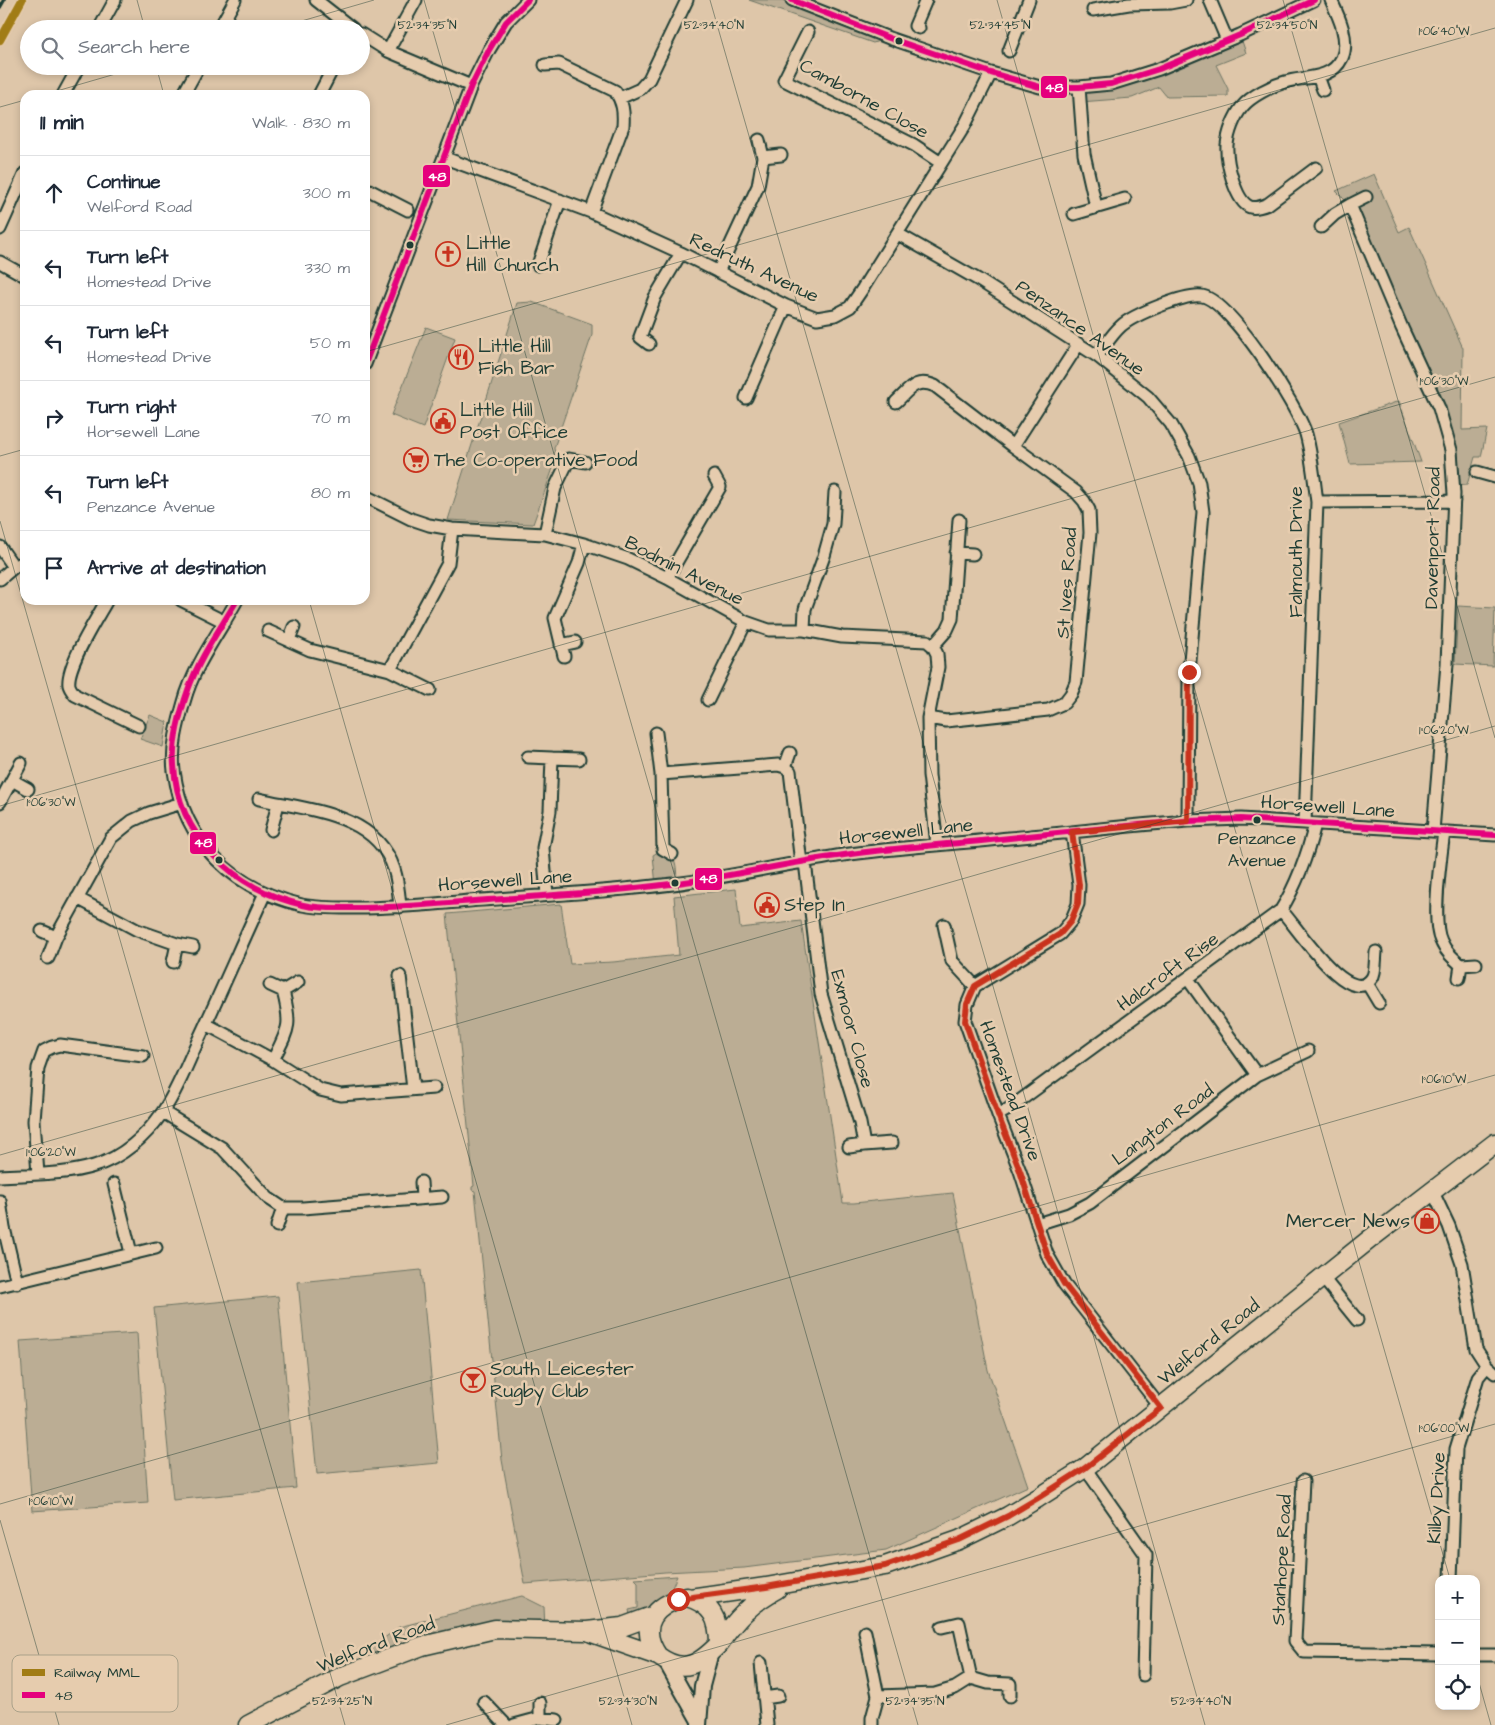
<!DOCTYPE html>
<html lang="en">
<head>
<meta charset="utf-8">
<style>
	body { margin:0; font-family:"Architects Daughter",sans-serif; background:#f6f6f7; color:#1f2937 }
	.controls { position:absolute; right:15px; bottom:15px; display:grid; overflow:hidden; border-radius:10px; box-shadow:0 2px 8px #0003 }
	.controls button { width:45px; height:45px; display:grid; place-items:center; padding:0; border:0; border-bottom:1px solid #e0e1e3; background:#fff; color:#1f2937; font:25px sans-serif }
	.stop { position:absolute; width:15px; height:15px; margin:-11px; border:4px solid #c8321e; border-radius:50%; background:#fff }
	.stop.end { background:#c8321e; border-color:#fff; box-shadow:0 1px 5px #0008 }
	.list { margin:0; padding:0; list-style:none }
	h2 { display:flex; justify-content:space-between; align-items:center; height:65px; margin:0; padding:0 20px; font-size:21px }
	h2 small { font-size:16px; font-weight:400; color:#747a83 }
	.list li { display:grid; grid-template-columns:32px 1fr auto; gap:15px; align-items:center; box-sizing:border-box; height:75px; padding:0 20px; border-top:1px solid #e0e1e3 }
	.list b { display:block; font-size:19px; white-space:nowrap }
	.list p { margin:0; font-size:16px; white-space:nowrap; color:#747a83 }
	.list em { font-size:16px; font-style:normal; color:#747a83 }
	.icon { flex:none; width:28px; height:28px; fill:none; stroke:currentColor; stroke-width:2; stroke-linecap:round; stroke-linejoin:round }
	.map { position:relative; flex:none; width:1495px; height:1725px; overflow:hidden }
	.search { position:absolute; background:#fff; box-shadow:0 2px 8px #0003; left:20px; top:20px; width:350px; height:55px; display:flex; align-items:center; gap:12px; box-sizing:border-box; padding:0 18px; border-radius:28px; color:#747a83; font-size:19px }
	.panel { position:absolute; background:#fff; box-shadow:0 2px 8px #0003; left:20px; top:90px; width:350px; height:515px; border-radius:15px }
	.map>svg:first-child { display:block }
	.green { fill:#bbad94; stroke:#6d7564 }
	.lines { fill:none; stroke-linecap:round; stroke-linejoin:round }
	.minor-casing { stroke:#1f3d34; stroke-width:15 }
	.tertiary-casing { stroke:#1f3d34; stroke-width:18 }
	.primary-casing { stroke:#1f3d34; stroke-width:21 }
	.minor { stroke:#e6ccae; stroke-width:11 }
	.tertiary { stroke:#e6ccae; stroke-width:14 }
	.primary { stroke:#e6ccae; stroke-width:18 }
	.rail { stroke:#1f3d34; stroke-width:4 }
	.bus-1-casing { stroke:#e6ccae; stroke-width:10 }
	.bus-1 { stroke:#e5007d; stroke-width:6 }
	.rail-1-casing { stroke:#e6ccae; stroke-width:11 }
	.rail-1 { stroke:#a17c15; stroke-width:8 }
	.route { stroke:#c8321e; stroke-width:6 }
	.ticks { fill:none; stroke:#1f3d34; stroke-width:1; stroke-opacity:0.45 }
	.bus-dot { fill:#1f3d34; stroke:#e6ccae; stroke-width:2 }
	.labels { text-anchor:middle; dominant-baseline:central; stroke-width:5; stroke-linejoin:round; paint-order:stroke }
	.bus-label { font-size:18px; fill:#1f3d34; stroke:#e6ccae }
	.street-label { font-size:19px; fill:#1f3d34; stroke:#e6ccae }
	.poi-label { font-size:19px; fill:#1f3d34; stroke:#e6ccae; text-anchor:start }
	.key { fill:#e6ccae; stroke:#aaa189; stroke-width:1 }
	.key-label { font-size:14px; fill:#1f3d34 }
	.ticks-label { font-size:12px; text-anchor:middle; fill:#1f3d34; stroke:#e6ccae; stroke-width:5; stroke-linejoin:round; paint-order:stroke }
	.line-badge { stroke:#e6ccae; stroke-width:2 }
	.badge-label { font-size:14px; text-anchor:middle; font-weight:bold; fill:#fff }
</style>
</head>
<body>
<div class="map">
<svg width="1495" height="1725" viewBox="0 0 1495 1725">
	<rect width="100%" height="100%" fill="#dec6a9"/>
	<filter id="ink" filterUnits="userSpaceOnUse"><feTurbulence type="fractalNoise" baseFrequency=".02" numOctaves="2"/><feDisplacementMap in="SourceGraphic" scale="10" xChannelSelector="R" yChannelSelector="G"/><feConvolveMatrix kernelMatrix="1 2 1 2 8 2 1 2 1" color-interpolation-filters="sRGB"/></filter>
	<g filter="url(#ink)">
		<path class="green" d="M749,0h43l97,38 -16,5z
			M1240,35l6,18 -30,12 12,24v7l-61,1 -8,-10 -27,11 -52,4 -1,-15 32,-3z
			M1374,174l25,58 10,-5 54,121 -1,82 25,-1 -6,28h-6l-8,28 -14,1 -2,-36 -101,-245 -14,-14z
			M532,302l60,22v11l-38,113 2,12 -23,64 -85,-4 69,-217z
			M426,327l29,11 -32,90 -32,-13z
			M1399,401l22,61 -71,2 -11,-42z
			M1458,606l37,2 -2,58 -38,-2z
			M150,715l17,7 -4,25 -23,-8z
			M663,849c15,8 13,18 14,34l-21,3 -3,-31z
			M736,889l4,39 61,-7 42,282h11l99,-10 35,177 40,116 -142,64 -142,18 -79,4 -140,12 -23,-124 -27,-269 -3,-1v-3l2,-1 -27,-272 114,-10 9,60 43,-2 66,-7 -5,-59z
			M421,1270l18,193 -122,11 -19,-192z
			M278,1296l18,192 -123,12 -19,-192z
			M137,1333l11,170 -116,8 -12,-170z
			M677,1576l-12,28 -33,20 -3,-14 9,-2v-26l-3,-3z
			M522,1596l22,11 1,22h-50l-122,36 -2,-17 28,-21z"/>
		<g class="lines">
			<defs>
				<path id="minor" d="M316,0l37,29
					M792,0l97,38 102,35 49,14h39l32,-3 48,-15 81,-34 74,-35
					M1210,0l17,40
					M1093,10l36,-6 41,-1 16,-3
					M919,28l-4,-2 11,-26
					M99,29l16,-29
					M219,29l16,-29
					M808,32l-24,48 130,65 27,18
					M361,34l27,17 83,35
					M388,51l28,-51
					M1009,51l20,-51
					M545,65l14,-1 56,27c8,11 9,21 8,35l-32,86
					M1318,76l5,14
					M1079,87l5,67 12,53
					M63,95l16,-29
					M183,95l16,-29
					M319,95l15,-29
					M620,98l20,-9 9,-10 38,-79
					M763,157l18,-2
					M445,158l146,54 90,41 105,53 31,12 18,-3 15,-8 13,-19 102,-163 26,-52
					M1316,168l-48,36c-5,2 -12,5 -18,3 -15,-6 -24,-46 -23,-62 1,-12 7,-28 15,-38 9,-11 29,-21 43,-25 19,-6 46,-1 57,-24 8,-18 -3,-41 -11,-58
					M365,188l43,22
					M1350,205l16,-8
					M1074,214l51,-15
					M1321,227l14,-13 15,-9 52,123 37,80 12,42 3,44 -7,170 -14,167
					M0,229l25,-56
					M898,234l79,45 120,77 51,41 23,27 18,32 10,27 4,29 -14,160 -1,149
					M0,262l25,14
					M538,265l22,-65
					M718,272l40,-86 5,-29 -4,-17
					M649,344l-9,-7 15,-40 26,-44
					M1097,356c8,-10 14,-21 24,-30 12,-11 65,-33 81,-30 29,5 95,110 104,138 6,22 8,45 11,68l-12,321
					M365,364l106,-278 18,-36 17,-28 22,-22
					M746,398l40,-92
					M896,402c14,-13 19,-24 39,-16l78,60 63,46 8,9 5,9 1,23 -14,149 -5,12 -7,9 -16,7 -102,11 -18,-3
					M1013,446l65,-101
					M1477,472l18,5
					M365,496l46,23 18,6 23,4 93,5 39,10 44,15 39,19 79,44 23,8h35l38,7 85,4 6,5
					M1317,502l137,-1
					M545,534l10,-46 14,-29 16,3
					M0,547l14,20
					M956,553l17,1
					M667,578l53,-91 -6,-11
					M0,579l14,-12 11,-6
					M107,600c-10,18 -41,66 -38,85 1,4 4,7 6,10l64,31
					M181,600l44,22
					M237,600c-18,33 -43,65 -53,102 -6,21 -13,47 -10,69 10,72 59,118 128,134 21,4 44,3 64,3 35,-1 68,-4 103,-7 68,-5 136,-9 204,-17 57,-7 113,-20 170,-29 55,-8 111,-11 166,-17 60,-5 119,-13 179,-17l53,-2 254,16
					M804,630l1,-21 19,-53 9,-32 2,-32
					M268,631l42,19 80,20 58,-107 4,-34
					M289,640l5,-13
					M561,645l14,-3
					M564,656l-9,-38 24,-55 5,-19
					M390,670l40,20
					M708,700l38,-78
					M656,733l5,41 117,-9 7,2 5,4 11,92
					M528,757l24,1 -2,53 -7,37 4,47
					M552,758l27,1
					M785,767l5,-14
					M661,774l2,75 9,5
					M12,780l16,9
					M259,799c48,11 117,14 135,70 4,12 5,26 6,38
					M0,802l21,-39
					M271,830l7,-26
					M1072,832l7,53 -1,19 -7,17 -11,13 -85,52 -8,19 -2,16 33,94 22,56 27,83 17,30 97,124
					M1444,832c-3,24 -13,89 -3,109 4,10 12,17 20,24l15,-1
					M937,845l-8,-70 -1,-57 10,-51 -1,-13 -4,-8 14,-16 5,-11 7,-99
					M805,862l16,132 39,129 4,22 28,-2
					M77,898l60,32 40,14 16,3
					M1281,910c14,14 69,101 91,68 4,-6 3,-19 4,-26
					M944,925l8,36 23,25
					M42,931l14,6
					M48,958l8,-21 55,-99 21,-17 17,-8 33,-10
					M173,962l4,-18
					M400,976l13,113
					M1459,978l2,-13
					M1188,979l69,96
					M1367,983l12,20
					M270,985l13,6 15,-9
					M206,1024l67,36 47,30 21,5 93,-7
					M273,1060c16,-32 19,-34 10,-69
					M163,1112l59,36 46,50 15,10h20l139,-11
					M998,1115l9,-5 274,-200c16,-26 27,-57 34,-86
					M849,1147l15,-2
					M38,1174l-4,-53 4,-53 6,-17 8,-4 8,-2 83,11
					M0,1176c30,-2 66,-1 94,-10 28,-8 52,-30 68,-53 14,-20 24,-46 34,-68 24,-51 46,-102 69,-152
					M421,1182l1,16
					M114,1184l17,69
					M1432,1190l17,36 13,38 14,85 11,17 8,7
					M0,1201l4,27 13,55
					M1037,1224l32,-10 21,-11 167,-128 51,-24
					M277,1226l6,-18
					M1323,1278l34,42
					M0,1286l156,-38
					M1085,1468l61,87 -3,120
					M1303,1481l-8,160 9,11 135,2
					M1451,1579l5,-130 22,-72 9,-11
					M942,1627l17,-4 12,55 17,5 22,1v12
					M865,1632l13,64 -6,22v7
					M1476,1655h19
					M761,1663l6,62
					M878,1696l57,-2 20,-6 16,-10
					M764,1698l14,-2
					M484,1702l22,23
					M540,1703v15
					M514,1725l26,-7 17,2"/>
				<path id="tertiary" d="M666,1662l32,57
					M699,1725l3,-39 9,-34"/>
				<path id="primary" d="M690,1598l76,-11 119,-21 74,-26 49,-24 30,-18 47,-30 285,-229 125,-96
					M592,1633l66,23c26,19 41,8 61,-12 0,-25 -7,-40 -32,-47 -32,7 -50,28 -29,59
					M719,1644c16,-24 32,-41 58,-55
					M248,1725l92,-48 82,-31 73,-17 92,2 35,-4 30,-11"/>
			</defs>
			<use href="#minor" class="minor-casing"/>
			<use href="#tertiary" class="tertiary-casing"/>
			<use href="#primary" class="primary-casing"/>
			<use href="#minor" class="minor"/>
			<use href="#tertiary" class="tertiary"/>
			<use href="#primary" class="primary"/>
			<path class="rail" d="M0,7l4,-7"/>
			<defs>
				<path id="bus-1" d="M792,0l97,38 102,35 49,14h39l32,-3 48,-15 81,-34 74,-35
					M365,364l106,-278 18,-36 17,-28 22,-22
					M237,600c-17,29 -38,58 -49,90 -8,23 -16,50 -14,75 3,71 62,126 129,140 16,4 34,3 51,3 45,0 89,-5 134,-8 68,-5 137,-9 204,-19 51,-7 101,-19 152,-26 48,-7 97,-10 146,-15 66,-7 132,-14 198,-19l53,-2 254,16"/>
			</defs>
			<use href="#bus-1" class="bus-1-casing"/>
			<use href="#bus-1" class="bus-1"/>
			<defs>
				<path id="rail-1" d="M0,40l22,-40"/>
			</defs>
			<use href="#rail-1" class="rail-1-casing"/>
			<use href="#rail-1" class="rail-1"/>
		</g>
	</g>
	<g class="lines" filter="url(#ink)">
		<path class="route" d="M678,1599l88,-12 119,-21 74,-26 49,-24 30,-18 47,-30 76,-60 -97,-124 -17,-30 -27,-83 -22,-56 -33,-94 2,-17 8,-18 85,-52 11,-13 7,-17 1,-19 -7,-53 116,-11 1,-149"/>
	</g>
	<path class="ticks" d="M137,0l8,29M424,0l494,1725M710,0l495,1725M997,0l453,1579M1283,0l212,738M274,29l100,-29M156,66l8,29M43,95l100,-29M0,107l25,-7M365,352l1130,-324M0,456l25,-7M0,521l345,1204M309,600l323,1125M0,806l1495,-429M0,1155l1495,-429M0,1504l1495,-429M0,1520l59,205M1476,1672l15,53M446,1725l1049,-301"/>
	<defs>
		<symbol id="church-ring" viewBox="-11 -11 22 22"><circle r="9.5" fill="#e6ccae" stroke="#c8321e" stroke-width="1.5"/><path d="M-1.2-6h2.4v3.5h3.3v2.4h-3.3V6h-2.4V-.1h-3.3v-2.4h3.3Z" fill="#c8321e"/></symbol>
		<symbol id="restaurant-ring" viewBox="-11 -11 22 22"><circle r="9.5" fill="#e6ccae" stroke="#c8321e" stroke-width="1.5"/><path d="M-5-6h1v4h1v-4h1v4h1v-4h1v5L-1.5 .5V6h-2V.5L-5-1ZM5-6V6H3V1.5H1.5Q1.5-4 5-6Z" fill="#c8321e"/></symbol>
		<symbol id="civic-ring" viewBox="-11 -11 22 22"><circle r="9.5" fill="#e6ccae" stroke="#c8321e" stroke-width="1.5"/><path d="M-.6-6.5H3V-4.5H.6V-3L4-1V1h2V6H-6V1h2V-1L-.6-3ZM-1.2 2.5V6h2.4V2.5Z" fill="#c8321e"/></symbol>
		<symbol id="supermarket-ring" viewBox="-11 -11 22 22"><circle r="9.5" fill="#e6ccae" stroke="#c8321e" stroke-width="1.5"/><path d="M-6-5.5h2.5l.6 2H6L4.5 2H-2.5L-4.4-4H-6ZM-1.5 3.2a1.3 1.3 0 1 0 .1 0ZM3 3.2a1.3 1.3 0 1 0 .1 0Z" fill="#c8321e"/></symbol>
		<symbol id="shop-ring" viewBox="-11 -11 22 22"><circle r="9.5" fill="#e6ccae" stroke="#c8321e" stroke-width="1.5"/><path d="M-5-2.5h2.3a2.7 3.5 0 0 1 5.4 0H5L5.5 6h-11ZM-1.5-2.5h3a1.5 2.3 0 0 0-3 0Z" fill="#c8321e"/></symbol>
		<symbol id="bar-ring" viewBox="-11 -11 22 22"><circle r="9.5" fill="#e6ccae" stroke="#c8321e" stroke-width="1.5"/><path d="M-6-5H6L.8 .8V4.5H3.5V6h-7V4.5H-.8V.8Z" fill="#c8321e"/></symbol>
	</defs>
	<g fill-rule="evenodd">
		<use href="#church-ring" x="434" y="240" width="28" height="28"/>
		<use href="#restaurant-ring" x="447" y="343" width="28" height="28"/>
		<use href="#civic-ring" x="429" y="407" width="28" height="28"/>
		<use href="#supermarket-ring" x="402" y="446" width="28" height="28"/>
		<use href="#civic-ring" x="753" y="891" width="28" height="28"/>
		<use href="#shop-ring" x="1413" y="1207" width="28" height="28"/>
		<use href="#bar-ring" x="459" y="1366" width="28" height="28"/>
	</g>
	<g class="bus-dot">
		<circle cx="899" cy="41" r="4.5"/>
		<circle cx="410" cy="245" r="4.5"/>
		<circle cx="1257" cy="820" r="4.5"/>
		<circle cx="219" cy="860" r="4.5"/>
		<circle cx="675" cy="883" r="4.5"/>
	</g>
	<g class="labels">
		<g class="bus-label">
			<text x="1257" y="838">Penzance<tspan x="1257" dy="22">Avenue</tspan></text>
		</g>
		<g class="street-label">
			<text transform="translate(864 99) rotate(29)">Camborne Close</text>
			<text transform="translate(754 268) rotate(25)">Redruth Avenue</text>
			<text transform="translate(1080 328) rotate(35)">Penzance Avenue</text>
			<text transform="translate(1433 538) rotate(-89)">Davenport Road</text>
			<text transform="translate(1296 552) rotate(-90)">Falmouth Drive</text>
			<text transform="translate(684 571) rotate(27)">Bodmin Avenue</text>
			<text transform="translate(1067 583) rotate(-86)">St Ives Road</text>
			<text transform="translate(1328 807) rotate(4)">Horsewell Lane</text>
			<text transform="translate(906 832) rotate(-6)">Horsewell Lane</text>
			<text transform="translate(505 881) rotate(-4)">Horsewell Lane</text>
			<text transform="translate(1168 972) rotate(-36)">Halcroft Rise</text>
			<text transform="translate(852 1029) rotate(75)">Exmoor Close</text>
			<text transform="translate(1010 1091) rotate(70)">Homestead Drive</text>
			<text transform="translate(1163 1125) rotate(-37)">Langton Road</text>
			<text transform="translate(1209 1342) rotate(-39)">Welford Road</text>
			<text transform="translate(1437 1498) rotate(-87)">Kilby Drive</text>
			<text transform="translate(1282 1560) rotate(-87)">Stanhope Road</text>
			<text transform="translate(376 1645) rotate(-21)">Welford Road</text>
		</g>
		<g class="poi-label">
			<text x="466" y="243">Little<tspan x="466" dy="22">Hill Church</tspan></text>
			<text x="478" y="346">Little Hill<tspan x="478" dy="22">Fish Bar</tspan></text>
			<text x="460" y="410">Little Hill<tspan x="460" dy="22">Post Office</tspan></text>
			<text x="434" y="460">The Co-operative Food</text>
			<text x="784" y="905">Step In</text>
			<text x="1410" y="1221" text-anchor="end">Mercer News</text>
			<text x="490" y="1369">South Leicester<tspan x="490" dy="22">Rugby Club</tspan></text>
		</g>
	</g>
	<rect x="12" y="1655" width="166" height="57" rx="8" class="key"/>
	<rect x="22" y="1669" width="23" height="7" fill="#a17c15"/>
	<rect x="22" y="1692" width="23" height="6" fill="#e5007d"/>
	<g class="key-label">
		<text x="54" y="1677">Railway MML</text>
		<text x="54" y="1700">48</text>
	</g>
	<g class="ticks-label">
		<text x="427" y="29">52°34'35"N</text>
		<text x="714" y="29">52°34'40"N</text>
		<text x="1000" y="29">52°34'45"N</text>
		<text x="1287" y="29">52°34'50"N</text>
		<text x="1444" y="35">1°06'40"W</text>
		<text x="1444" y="385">1°06'30"W</text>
		<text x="1444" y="734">1°06'20"W</text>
		<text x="51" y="806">1°06'30"W</text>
		<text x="1444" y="1083">1°06'10"W</text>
		<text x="51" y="1156">1°06'20"W</text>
		<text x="1444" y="1432">1°06'00"W</text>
		<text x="51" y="1505">1°06'10"W</text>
		<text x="342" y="1705">52°34'25"N</text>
		<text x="628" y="1705">52°34'30"N</text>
		<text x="915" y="1705">52°34'35"N</text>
		<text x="1201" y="1705">52°34'40"N</text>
	</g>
	<g class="line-badge">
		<rect x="1040" y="75" width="28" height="24" rx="5" fill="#e5007d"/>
		<rect x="422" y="164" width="29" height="24" rx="5" fill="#e5007d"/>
		<rect x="189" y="831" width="28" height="24" rx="5" fill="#e5007d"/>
		<rect x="694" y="867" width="29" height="24" rx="5" fill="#e5007d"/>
	</g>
	<g class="badge-label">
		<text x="1054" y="92">48</text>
		<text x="437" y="181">48</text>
		<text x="203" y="847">48</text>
		<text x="708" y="883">48</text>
	</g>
</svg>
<div class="controls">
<button>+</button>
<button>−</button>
<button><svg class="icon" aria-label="locate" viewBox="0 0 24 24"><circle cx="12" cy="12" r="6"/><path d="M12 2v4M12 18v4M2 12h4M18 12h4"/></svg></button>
</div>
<div class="stop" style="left:678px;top:1599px"></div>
<div class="stop end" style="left:1189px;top:672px"></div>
<div class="search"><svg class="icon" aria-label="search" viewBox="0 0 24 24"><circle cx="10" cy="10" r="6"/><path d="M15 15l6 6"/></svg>Search here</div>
<section class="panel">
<h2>11 min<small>Walk · 830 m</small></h2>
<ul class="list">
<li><svg class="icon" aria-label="ahead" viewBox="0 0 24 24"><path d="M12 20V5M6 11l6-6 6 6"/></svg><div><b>Continue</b><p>Welford Road</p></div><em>300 m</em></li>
<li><svg class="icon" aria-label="left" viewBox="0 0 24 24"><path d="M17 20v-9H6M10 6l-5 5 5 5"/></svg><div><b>Turn left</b><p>Homestead Drive</p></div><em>330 m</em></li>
<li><svg class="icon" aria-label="left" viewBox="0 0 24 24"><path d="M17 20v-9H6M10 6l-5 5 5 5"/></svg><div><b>Turn left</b><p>Homestead Drive</p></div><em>50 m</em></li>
<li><svg class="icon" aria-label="right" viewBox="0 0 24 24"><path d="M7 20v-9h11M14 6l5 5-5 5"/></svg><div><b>Turn right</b><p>Horsewell Lane</p></div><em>70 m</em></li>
<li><svg class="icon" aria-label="left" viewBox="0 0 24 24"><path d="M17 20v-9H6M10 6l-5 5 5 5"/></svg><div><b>Turn left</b><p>Penzance Avenue</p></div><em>80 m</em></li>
<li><svg class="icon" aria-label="arrive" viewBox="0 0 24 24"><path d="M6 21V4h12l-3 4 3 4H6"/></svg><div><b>Arrive at destination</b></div></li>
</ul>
</section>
</div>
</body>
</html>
